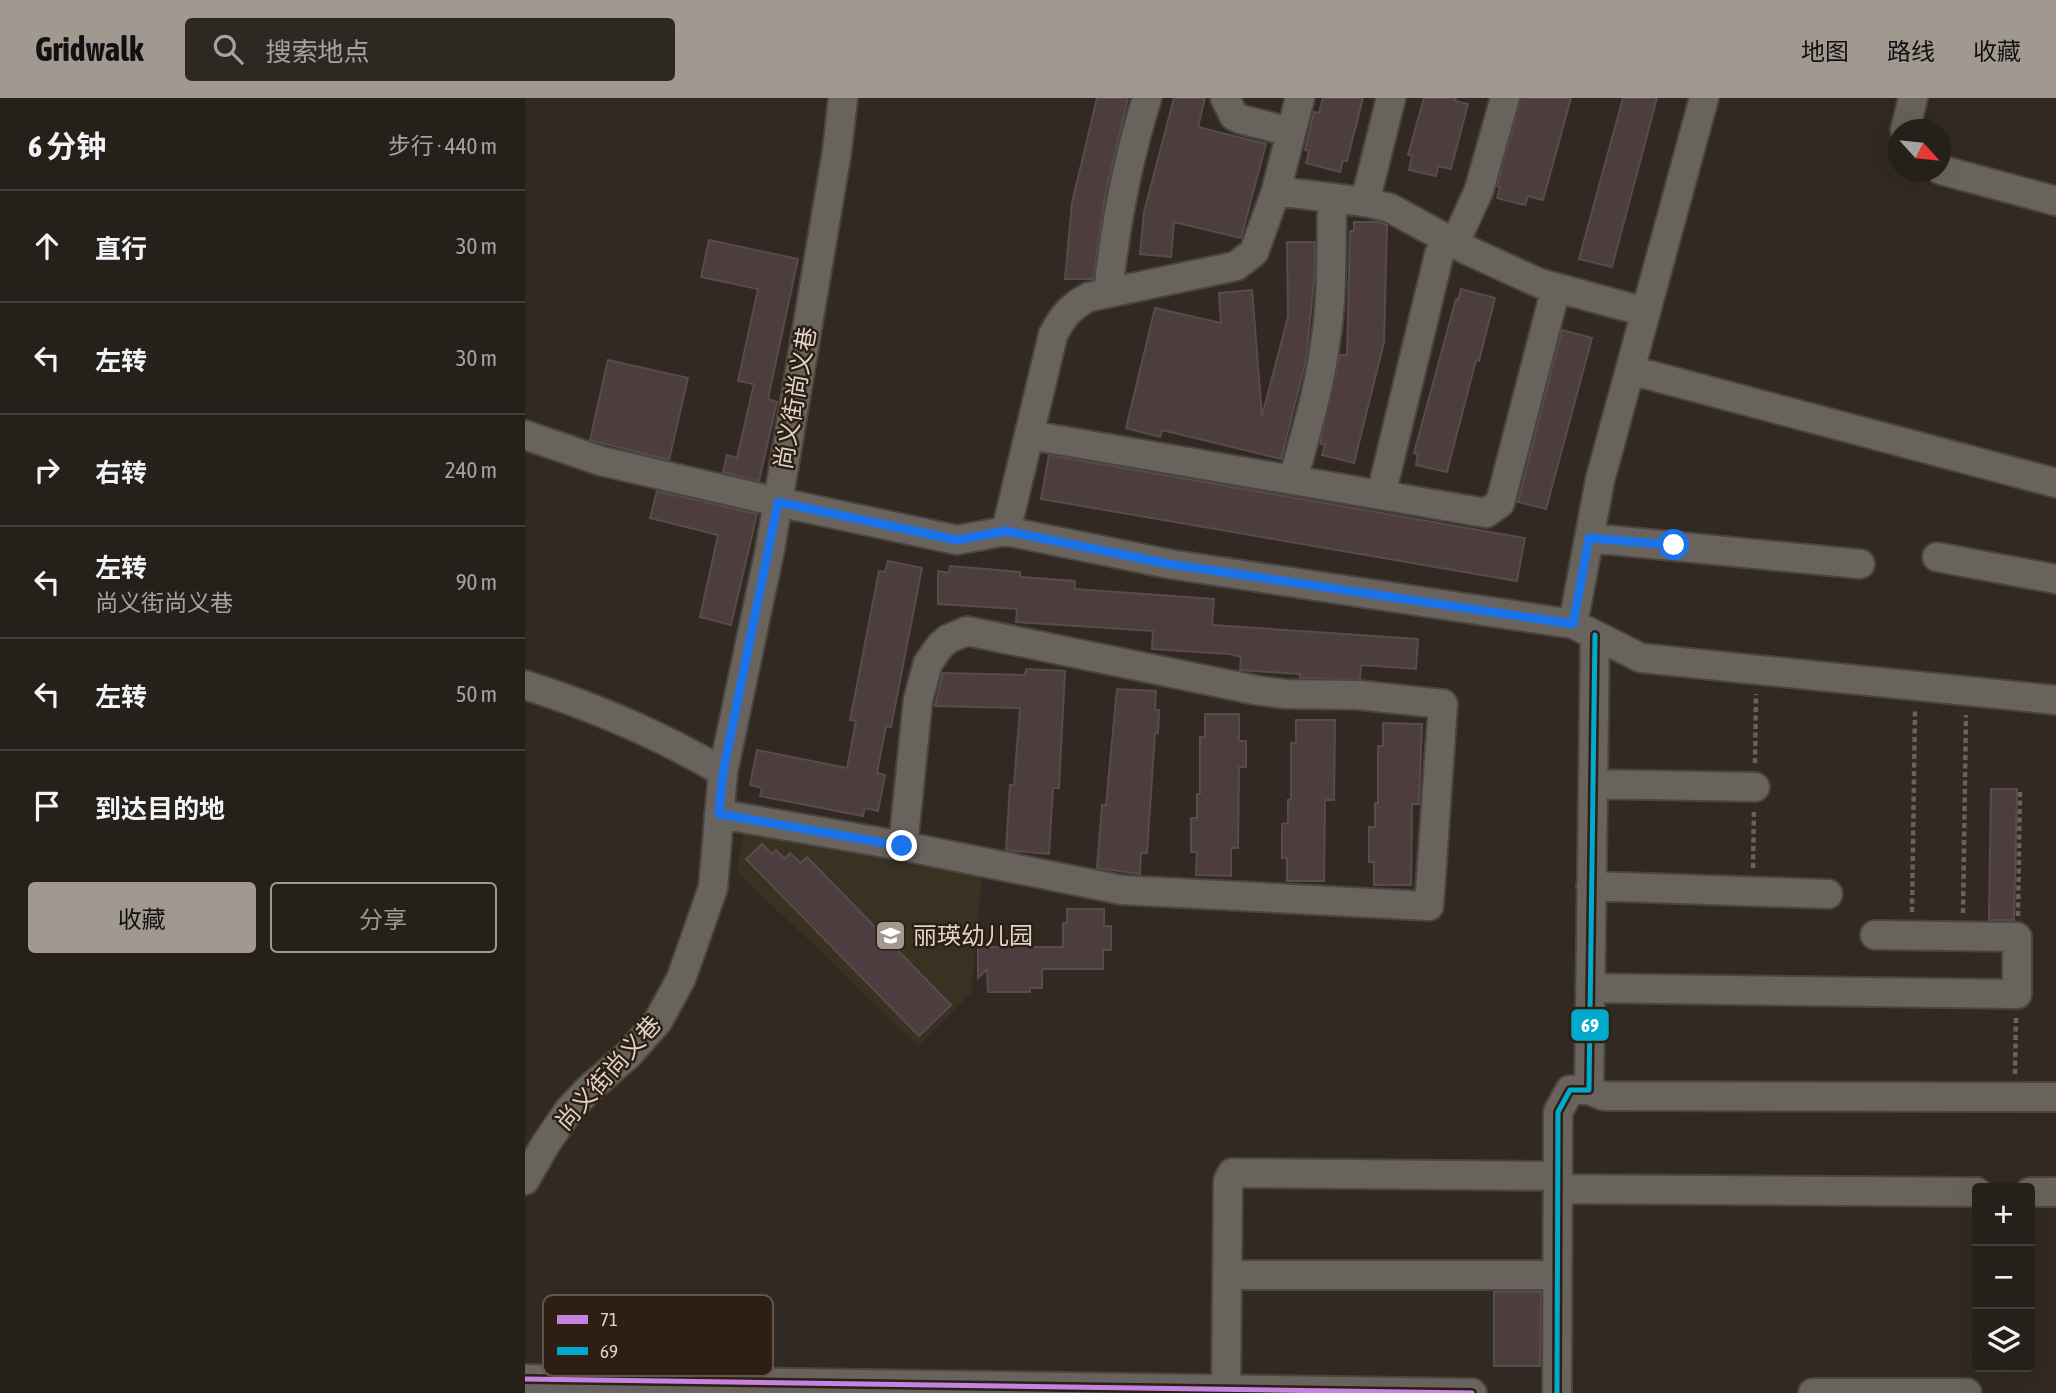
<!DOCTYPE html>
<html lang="zh">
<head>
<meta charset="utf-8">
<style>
	body { margin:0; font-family:"Asap Condensed","Noto Sans SC",sans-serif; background:#2e2823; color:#f1f3f6 }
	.controls { position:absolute; right:21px; bottom:21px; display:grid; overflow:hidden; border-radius:7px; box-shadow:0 7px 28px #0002 }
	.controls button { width:63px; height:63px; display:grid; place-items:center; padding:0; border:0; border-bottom:2px solid #423e39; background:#26201a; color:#f1f3f6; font:35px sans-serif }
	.compass { position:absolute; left:1363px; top:21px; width:63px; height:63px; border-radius:50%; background:#26201a; box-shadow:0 7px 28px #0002; rotate:117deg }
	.stop { position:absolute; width:21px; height:21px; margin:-16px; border:5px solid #1a73e8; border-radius:50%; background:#fff }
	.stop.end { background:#1a73e8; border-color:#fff; box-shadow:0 2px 7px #0008 }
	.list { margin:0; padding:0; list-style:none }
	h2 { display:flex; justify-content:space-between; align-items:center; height:91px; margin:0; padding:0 28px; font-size:30px }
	h2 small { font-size:23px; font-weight:400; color:#a4a3a2 }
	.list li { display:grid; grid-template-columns:46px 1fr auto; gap:21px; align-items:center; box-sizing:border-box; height:112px; padding:0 28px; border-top:2px solid #423e39 }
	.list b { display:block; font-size:26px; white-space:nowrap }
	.list p { margin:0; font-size:23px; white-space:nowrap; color:#a4a3a2 }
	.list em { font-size:23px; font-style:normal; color:#a4a3a2 }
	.actions { display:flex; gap:14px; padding:21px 28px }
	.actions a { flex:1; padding:16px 0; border:2px solid #a19890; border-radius:7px; text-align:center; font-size:24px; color:#a19890 }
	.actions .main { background:#a19890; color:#111 }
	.icon { flex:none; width:38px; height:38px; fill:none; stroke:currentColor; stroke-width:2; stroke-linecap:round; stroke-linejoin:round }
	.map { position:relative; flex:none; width:1531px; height:1295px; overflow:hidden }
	header { display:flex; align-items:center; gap:42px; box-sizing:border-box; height:98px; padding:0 35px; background:#a19890; color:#111 }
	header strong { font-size:33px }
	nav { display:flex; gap:38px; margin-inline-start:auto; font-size:24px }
	.search { width:490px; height:63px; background:#2e2823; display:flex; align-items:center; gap:18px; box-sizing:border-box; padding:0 24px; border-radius:7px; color:#a4a3a2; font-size:26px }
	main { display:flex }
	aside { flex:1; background:#26201a }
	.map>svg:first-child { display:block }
	.education { fill:#393222 }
	.building { fill:#4d3d3e; stroke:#554d4b; stroke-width:2 }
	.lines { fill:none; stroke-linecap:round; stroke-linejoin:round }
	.minor-casing { stroke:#4c453e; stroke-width:32 }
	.path { stroke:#68615c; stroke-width:4.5; stroke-dasharray:5 3.5; stroke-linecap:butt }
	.minor { stroke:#69635d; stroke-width:28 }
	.bus-1-casing { stroke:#2e1f12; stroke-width:10 }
	.bus-2-casing { stroke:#2e1f12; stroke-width:10 }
	.bus-1 { stroke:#c483df; stroke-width:5 }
	.bus-2 { stroke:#00a9ce; stroke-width:5 }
	.route { stroke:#1a73e8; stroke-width:9 }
	.labels { text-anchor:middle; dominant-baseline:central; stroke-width:5; stroke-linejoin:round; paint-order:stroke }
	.street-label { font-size:24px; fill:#ddd4cb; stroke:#2e1f12 }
	.poi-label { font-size:24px; fill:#ddd4cb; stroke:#2e1f12; text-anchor:start }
	.key { fill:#2e1f12; stroke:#63554a; stroke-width:2 }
	.key-label { font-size:19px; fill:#ddd4cb }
	.line-badge { stroke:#2e1f12; stroke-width:2.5 }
	.badge-label { font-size:19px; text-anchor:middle; font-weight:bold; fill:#fff }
</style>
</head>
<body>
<header>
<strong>Gridwalk</strong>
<div class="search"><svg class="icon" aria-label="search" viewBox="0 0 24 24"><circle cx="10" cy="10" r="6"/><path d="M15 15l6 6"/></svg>搜索地点</div>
<nav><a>地图</a><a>路线</a><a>收藏</a></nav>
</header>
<main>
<aside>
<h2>6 分钟<small>步行 · 440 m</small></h2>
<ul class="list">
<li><svg class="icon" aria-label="ahead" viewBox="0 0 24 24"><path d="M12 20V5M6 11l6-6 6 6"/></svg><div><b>直行</b></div><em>30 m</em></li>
<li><svg class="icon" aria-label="left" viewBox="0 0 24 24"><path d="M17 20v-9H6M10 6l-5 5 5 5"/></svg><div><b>左转</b></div><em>30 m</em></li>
<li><svg class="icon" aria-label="right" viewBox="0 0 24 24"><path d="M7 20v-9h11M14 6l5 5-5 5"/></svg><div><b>右转</b></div><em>240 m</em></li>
<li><svg class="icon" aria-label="left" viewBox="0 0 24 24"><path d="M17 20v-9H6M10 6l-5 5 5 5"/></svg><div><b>左转</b><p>尚义街尚义巷</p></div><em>90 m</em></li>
<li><svg class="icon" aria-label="left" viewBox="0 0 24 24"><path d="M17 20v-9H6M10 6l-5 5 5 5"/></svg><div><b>左转</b></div><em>50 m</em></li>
<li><svg class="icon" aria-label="arrive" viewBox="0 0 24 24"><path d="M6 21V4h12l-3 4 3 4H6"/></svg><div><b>到达目的地</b></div></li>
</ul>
<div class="actions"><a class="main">收藏</a><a>分享</a></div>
</aside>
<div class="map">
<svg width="1531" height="1295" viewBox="0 0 1531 1295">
	<rect width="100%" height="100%" fill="#322a22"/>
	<path class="education" d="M219,735l238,44 -11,116 -53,53 -181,-175z"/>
	<path class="building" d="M572,0h31l-23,97 -12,84h-28l7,-76z
		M649,0h31l-7,29 68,17 -25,94 -67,-16 -3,35 -31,-3 4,-42z
		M798,0h40l-16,63 -4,-1 -3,12 -34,-9 3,-12 -4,-1 9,-38 5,1z
		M899,0h32l-1,3 13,3 -17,65 -13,-3 -2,10 -27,-6 3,-14 -4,-1z
		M996,0h50l-28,102 -15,-4 -3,9 -28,-7 3,-11 -3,-1z
		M1098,0h34l-45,169 -33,-8z
		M829,124h25l8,3 -3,117 -30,121 -32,-8 3,-10 -5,-1 20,-89h7l3,-124h4z
		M184,142l89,19 -30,140 9,3 -18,79 -36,-9 4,-17 10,3 17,-74 -16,-3 20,-92 -57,-12z
		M762,144h28v29l-9,88 -25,100 -119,-29 -2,7 -34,-9 29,-120 66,15 -2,-30 33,-3 10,126 26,-99z
		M936,191l34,9 -16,63 -3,-1 -29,112 -31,-7 2,-11 -4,-1 42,-154 2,1z
		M1037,232l30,8 -46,171 -28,-7z
		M83,262l80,18 -19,82 -79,-20z
		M524,357l476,83 -8,43 -476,-82z
		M132,393l100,23 -26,111 -31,-8 18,-82 -68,-17z
		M363,463l34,7 -31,159 -5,-1 -9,47 8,2 -7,36 -13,-3 -2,8 -103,-20 2,-8 -12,-3 7,-35 90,18 9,-47 -6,-1 7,-35 22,-114 6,1z
		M425,468l70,6v5l55,4v8l139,10 -2,26 206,14 -2,30 -55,-4 -1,14 -60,-1v-4l-60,-4 1,-13 -11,-3 -78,-5 1,-18 -137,-9 1,-13 -79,-5v-33l11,2z
		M501,571l39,2 -6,117h-6l-4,66 -43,-4 4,-65h4l6,-77 -85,-2 8,-33 82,2z
		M592,591l39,2 -1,19h4l-1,23h-3l-8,120h-6l-1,21 -43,-6 5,-63h4z
		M680,616h34v27h7v26h-7l-1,81h-7v28l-35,-1 1,-23h-6v-34h6v-24h3v-57h5z
		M771,622h39l-1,80h-9l-1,81h-37v-23h-5v-34l6,-1v-23h3v-57h5z
		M858,625l39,1 -3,80h-7l-1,81h-37v-23h-5v-35h6v-24h3v-57h5z
		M1466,691h26l-3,131h-25z
		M237,746l10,10 4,-4 9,9 5,-6 11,10 6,-6 144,148 -32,31 -173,-177z
		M542,811h37v17h7v24h-8v19h-61v19h-12v4h-42l-1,-23 -9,9v-31h85v-24h4z
		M969,1194h47l-1,74h-46z"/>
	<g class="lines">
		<defs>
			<path id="minor" d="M700,0l9,18 6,3 51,13
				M1380,32l8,-32
				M1416,72l115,31
				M751,93l89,11 25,6 77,42 72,33 107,29
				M840,104l26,-104
				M930,145l24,-53 26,-92
				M583,195c7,-67 19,-131 39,-195
				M1105,272l426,113
				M0,337l76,26 177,41 179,38 49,-9 163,33 404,60 68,34 415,42
				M504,337l457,78 14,-10 56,-215
				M768,382c12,-45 26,-89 32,-136 8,-48 6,-96 7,-145
				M856,397l58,-240 8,-16
				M481,433l47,-196c9,-18 18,-29 36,-38l147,-31 18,-14 22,-61 24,-93
				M1064,440l271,26
				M1412,459l119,22
				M1048,526l27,-144 104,-382
				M0,587c70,22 135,50 198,87
				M1068,686l162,3
				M194,716l184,32 219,44 307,16 14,-202 -85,-9 -73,-1 -30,-4 -288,-59 -19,8 -8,7 -12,17 -10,37 -15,146
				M1066,788l237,8
				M1065,890l427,6v-57l-142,-2
				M1064,992l15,6 452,1
				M0,1082l20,-35 24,-35 20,-21 39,-34 30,-34 23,-42 32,-91 10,-116 47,-223 67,-398 6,-53
				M1033,1091l419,3
				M1505,1094h26
				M702,1177h330
				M0,1281l947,14
				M701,1292l2,-209 4,-8 326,3
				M1032,1295l1,-281 12,-22h19l6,-455
				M1288,1295h154"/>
		</defs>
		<use href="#minor" class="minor-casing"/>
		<path class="path" d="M1230,665l1,-69
			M1228,770l1,-58
			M1387,814l3,-202
			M1438,815l3,-198
			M1493,818l2,-126
			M1490,976l1,-58"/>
		<use href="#minor" class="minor"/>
		<defs>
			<path id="bus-1" d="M0,1281l947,14"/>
			<path id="bus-2" d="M1032,1295l1,-281 12,-22h19l6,-455"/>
		</defs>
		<use href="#bus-1" class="bus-1-casing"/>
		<use href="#bus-2" class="bus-2-casing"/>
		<use href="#bus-1" class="bus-1"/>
		<use href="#bus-2" class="bus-2"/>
	</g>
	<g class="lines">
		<path class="route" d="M377,748l-183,-32 4,-42 55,-270 179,38 49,-9 163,33 404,60 16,-86 85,7"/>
	</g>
	<defs>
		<symbol id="school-square" viewBox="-11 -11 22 22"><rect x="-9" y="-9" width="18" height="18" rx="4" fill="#a19890" stroke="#2e1f12"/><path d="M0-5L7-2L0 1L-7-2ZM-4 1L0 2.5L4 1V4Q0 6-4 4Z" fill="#fff"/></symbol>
	</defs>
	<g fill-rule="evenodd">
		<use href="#school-square" x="348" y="820" width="35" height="35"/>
	</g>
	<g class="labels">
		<g class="street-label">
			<text transform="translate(270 300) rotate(-80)">尚义街尚义巷</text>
			<text transform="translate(83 975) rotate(-48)">尚义街尚义巷</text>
		</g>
		<g class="poi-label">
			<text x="388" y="837">丽瑛幼儿园</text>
		</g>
	</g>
	<rect x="18" y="1197" width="230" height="81" rx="10" class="key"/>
	<rect x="32" y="1217" width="31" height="9" fill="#c483df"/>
	<rect x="32" y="1249" width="31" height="8" fill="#00a9ce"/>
	<g class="key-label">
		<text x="75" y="1228">71</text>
		<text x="75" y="1260">69</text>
	</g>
	<rect class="line-badge" x="1045" y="910" width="40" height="34" rx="7" fill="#00a9ce"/>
	<g class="badge-label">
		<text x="1065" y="934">69</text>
	</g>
</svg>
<div class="controls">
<button>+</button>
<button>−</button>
<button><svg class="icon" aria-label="layers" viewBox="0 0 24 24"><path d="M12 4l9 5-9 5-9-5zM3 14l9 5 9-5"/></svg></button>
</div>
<svg class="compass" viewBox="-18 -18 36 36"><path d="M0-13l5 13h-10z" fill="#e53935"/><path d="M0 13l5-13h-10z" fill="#a4a3a2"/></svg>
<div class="stop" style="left:1149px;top:447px"></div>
<div class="stop end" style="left:377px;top:748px"></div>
</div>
</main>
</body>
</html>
